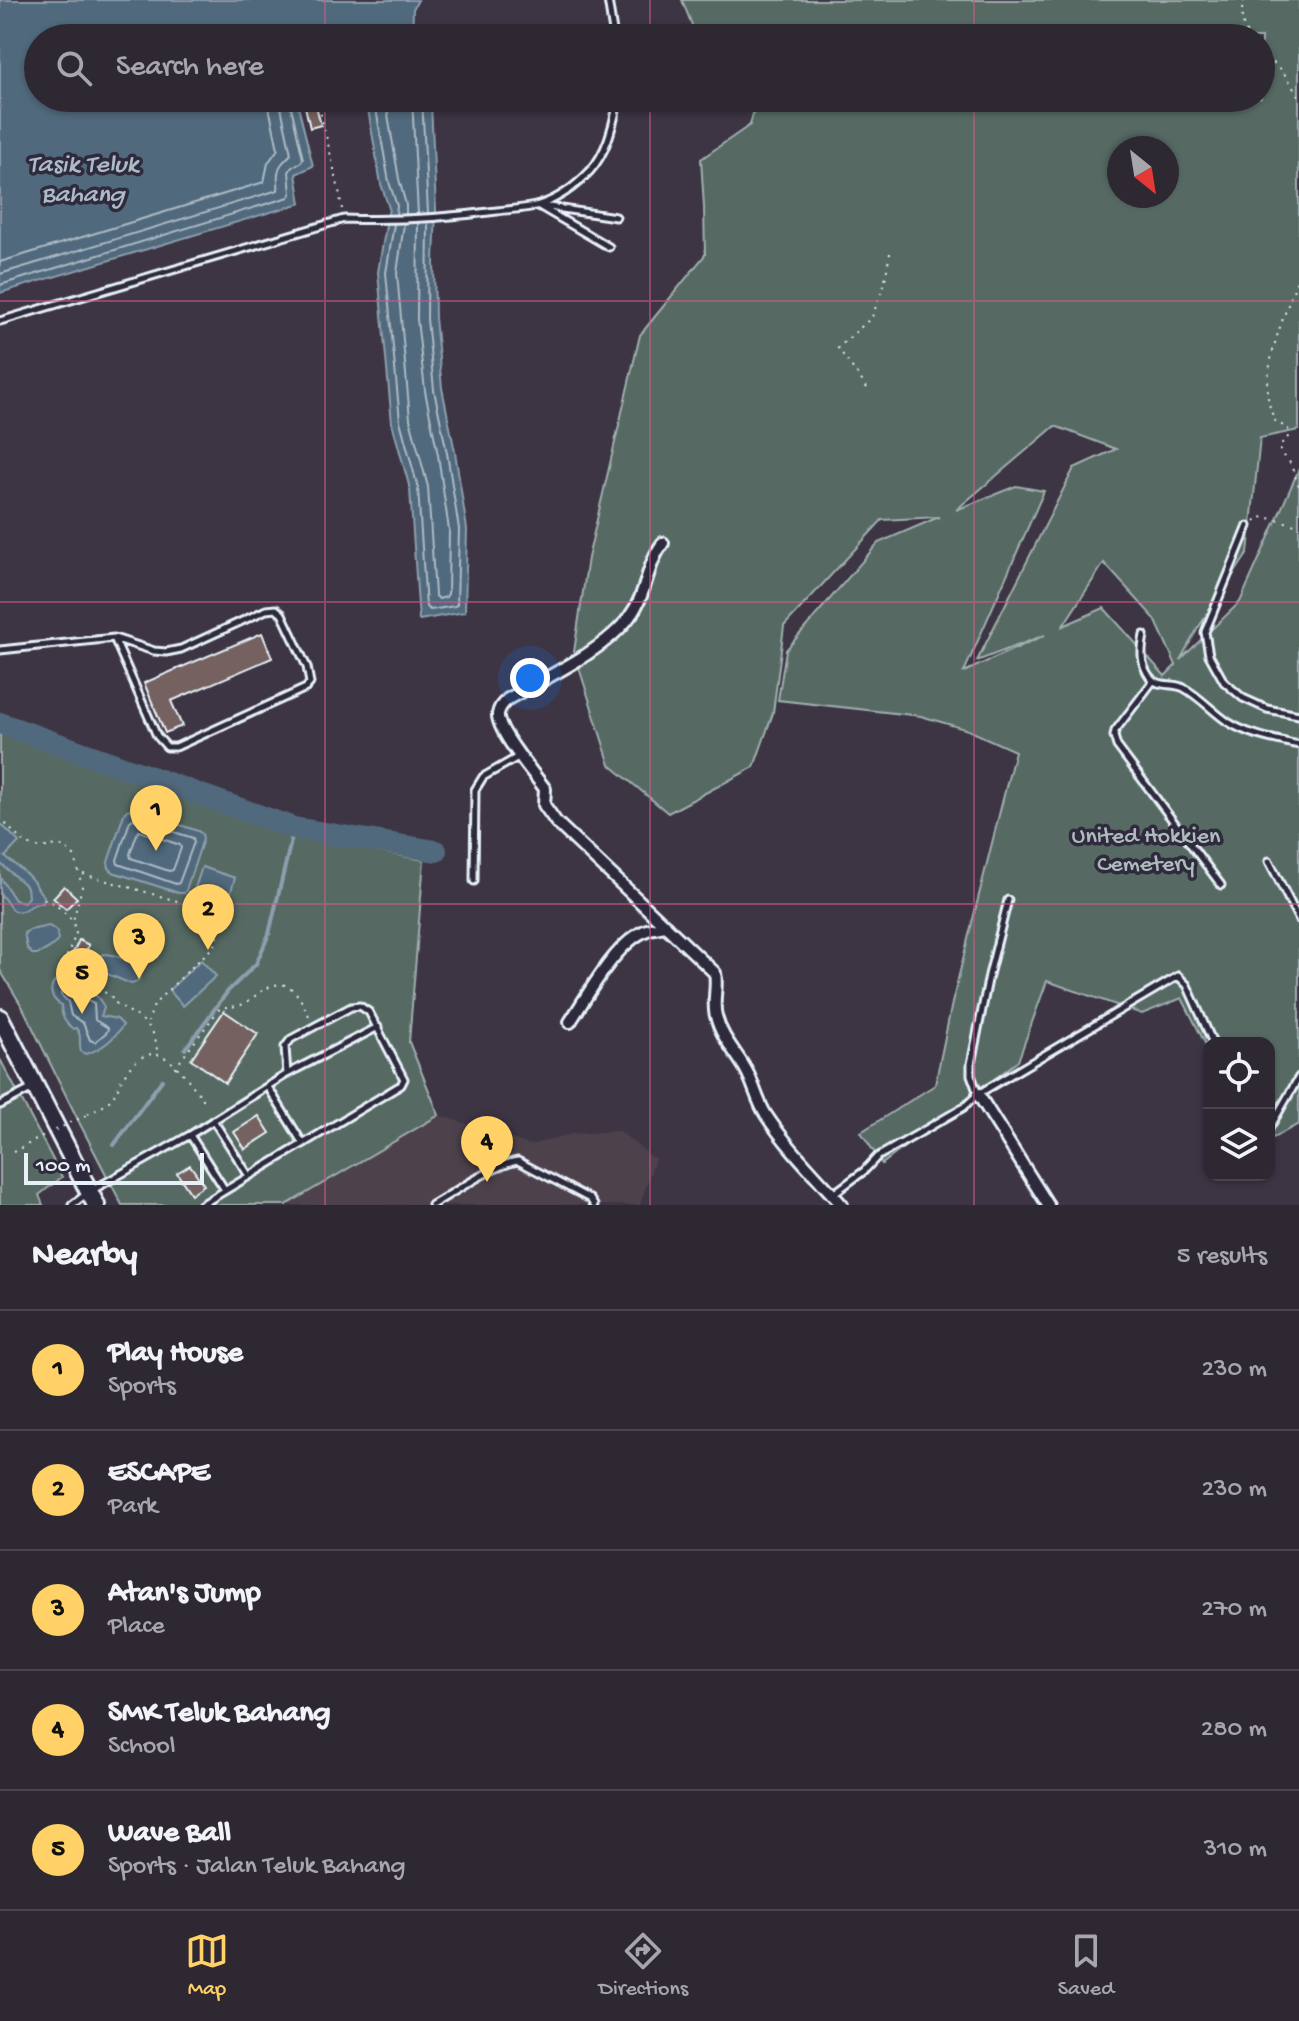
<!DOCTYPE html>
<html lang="en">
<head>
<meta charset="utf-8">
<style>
	body { margin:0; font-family:"Gochi Hand",sans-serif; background:#36303b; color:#f1f3f6 }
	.controls { position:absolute; right:24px; bottom:24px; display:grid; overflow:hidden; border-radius:16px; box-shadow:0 2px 6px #0004 }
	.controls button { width:72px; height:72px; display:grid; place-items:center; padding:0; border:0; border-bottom:2px solid #49444e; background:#2e2833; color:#f1f3f6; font:40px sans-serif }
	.compass { position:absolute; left:1107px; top:136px; width:72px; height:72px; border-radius:50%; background:#2e2833; box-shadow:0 2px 6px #0004; rotate:150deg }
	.scale { position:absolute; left:24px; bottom:20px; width:180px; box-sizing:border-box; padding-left:8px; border:4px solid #e8f1f8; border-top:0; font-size:22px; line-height:28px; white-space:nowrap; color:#e8f1f8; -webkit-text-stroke:6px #2f2a3d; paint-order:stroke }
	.you { position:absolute; left:530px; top:678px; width:28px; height:28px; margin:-20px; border:6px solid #fff; border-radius:50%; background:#1a73e8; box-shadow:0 0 0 12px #1a73e833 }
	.badge { display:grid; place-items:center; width:52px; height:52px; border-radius:50%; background:#ffd166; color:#111; font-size:26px; font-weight:700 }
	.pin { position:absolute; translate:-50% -66px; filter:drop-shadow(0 2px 4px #0008) }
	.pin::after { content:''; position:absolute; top:42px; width:28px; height:24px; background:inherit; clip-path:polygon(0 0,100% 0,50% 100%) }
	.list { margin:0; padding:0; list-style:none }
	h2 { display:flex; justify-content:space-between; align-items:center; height:104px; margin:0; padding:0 32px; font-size:34px }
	h2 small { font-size:26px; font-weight:400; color:#a7a6ac }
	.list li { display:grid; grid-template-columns:52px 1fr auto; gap:24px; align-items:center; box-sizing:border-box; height:120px; padding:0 32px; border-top:2px solid #49444e }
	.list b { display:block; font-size:30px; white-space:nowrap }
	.list p { margin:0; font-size:26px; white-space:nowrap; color:#a7a6ac }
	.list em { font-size:26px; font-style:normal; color:#a7a6ac }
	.icon { flex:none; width:44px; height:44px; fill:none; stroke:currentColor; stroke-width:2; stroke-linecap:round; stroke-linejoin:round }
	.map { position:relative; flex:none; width:1299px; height:1205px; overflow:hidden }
	.search { position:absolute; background:#2e2833; box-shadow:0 2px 6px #0004; left:24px; right:24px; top:24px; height:88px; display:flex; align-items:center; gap:20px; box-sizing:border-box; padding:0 28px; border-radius:44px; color:#a7a6ac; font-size:30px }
	.sheet { height:704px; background:#2e2833 }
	nav { display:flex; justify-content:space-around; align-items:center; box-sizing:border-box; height:112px; border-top:2px solid #49444e; background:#2e2833; font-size:22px; color:#a7a6ac }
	nav a { display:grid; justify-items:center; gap:4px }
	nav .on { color:#ffd166 }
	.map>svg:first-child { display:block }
	.built { fill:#4e424c }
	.green { fill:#566a64; stroke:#9faeae; stroke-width:2; fill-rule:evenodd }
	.water { fill:#51697c; stroke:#8d9fae; stroke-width:2 }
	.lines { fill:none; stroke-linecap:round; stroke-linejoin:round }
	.shore { stroke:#acbbc6; stroke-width:2 }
	.stream { stroke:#8d9fae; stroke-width:4 }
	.river { stroke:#51697c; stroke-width:22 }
	.building { fill:#746260; stroke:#e8f1f8; stroke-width:2 }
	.service-casing { stroke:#e8f1f8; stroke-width:11 }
	.minor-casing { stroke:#e8f1f8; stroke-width:16 }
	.primary-casing { stroke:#e8f1f8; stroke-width:22 }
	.path { stroke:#e8f1f8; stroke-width:2; stroke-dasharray:2 6; stroke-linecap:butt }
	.service { stroke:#2f2a3d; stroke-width:5 }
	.minor { stroke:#2f2a3d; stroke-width:10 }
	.primary { stroke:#2f2a3d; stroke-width:16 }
	.path-bridge { stroke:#e8f1f8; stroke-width:2; stroke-dasharray:2 6; stroke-linecap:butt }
	.grid { fill:none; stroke:#cd598a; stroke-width:2; stroke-opacity:0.55 }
	.labels { text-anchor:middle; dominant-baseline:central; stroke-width:7; stroke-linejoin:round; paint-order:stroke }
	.park-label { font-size:24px; fill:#aebbbd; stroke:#2f2a3d }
	.water-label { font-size:26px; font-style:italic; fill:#acbbc6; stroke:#2f2a3d }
</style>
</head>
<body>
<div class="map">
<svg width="1299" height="1205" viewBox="0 0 1299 1205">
	<rect width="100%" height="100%" fill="#3d3544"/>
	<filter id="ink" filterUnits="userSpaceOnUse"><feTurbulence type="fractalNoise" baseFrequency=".0125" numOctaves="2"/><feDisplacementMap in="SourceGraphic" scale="16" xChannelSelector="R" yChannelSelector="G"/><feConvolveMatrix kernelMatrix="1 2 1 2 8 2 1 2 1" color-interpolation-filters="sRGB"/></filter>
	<g filter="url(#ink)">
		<path class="built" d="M439,1115l91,30 41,-11 48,-3 36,28 -15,46h-354z"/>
		<path class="green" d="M682,0h617v430l-39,8 -12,115 -50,75 -18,32 60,-58 59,-133v655l-30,16v-97h-60v8l-27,-53 -40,16 -95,-33 -29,80 -136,103 -21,-32 74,-47 17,-82 63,-252 -47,-21 -47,-14 -143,-16 8,-50 92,-107 61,-26 -57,3 -98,106 -11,87 -19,54 -86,46 -58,-48 -36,-113 14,-94 52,-223 65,-80 -1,-48 -3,-48 49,-34 7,-27h504v-60h-489v-2l-76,-1zM1119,148h48v48h-48zM1055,426l61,23 -42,19 -97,193 68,-26 -81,37 80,-181 -28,-5 -60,24zM1104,563l51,56 21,46 -11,11 -61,-68 -41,18z
			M0,730l280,103 144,27 -15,182 30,73 -153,90h-164l-41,-79 -58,-118 -23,-38z
			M0,1059l62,118 -23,18 4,10h-43z"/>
		<path class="water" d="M0,0h418l-5,9 -1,29h-374v60h258l17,68 -17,8 5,29 -301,90z
			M366,98h63l2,6 5,105 -2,52 1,57 7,70 13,64 12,77 -2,83 -46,8 -9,-131 -18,-66 -14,-151 11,-64 -8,-24z
			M132,809l66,22 4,3 1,5 -17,51 -2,3h-5l-66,-21 -4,-4 -1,-6 16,-48 3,-4z
			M0,823l19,19 -14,15c9,7 20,14 27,23 6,6 5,11 12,16l-1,7c-12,-2 -18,13 -31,7l-12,-17v-16l15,23 9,2 4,-5 -1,-10 -27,-24z
			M202,867l33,11 -9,30 -34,-11z
			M49,926l8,5 1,9c-4,7 -13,10 -19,14h-7l-5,-6 -3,-15 6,-3z
			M103,954c12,0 32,8 37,18 0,7 -2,11 -9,12l-26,-11 -7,-8z
			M201,960l15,16 -33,30 -14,-16z
			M67,974c11,2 15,6 18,17 10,2 15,7 19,17l-3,8 16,3 6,6c-9,14 -21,24 -37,29l-5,-2c-3,-9 2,-16 -5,-24l-3,1c-9,-6 -12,-14 -12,-24 -16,-10 -11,-26 6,-31z"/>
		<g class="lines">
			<path class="shore" d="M374,98l15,84 8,24 -1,9
				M385,98l14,81 7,26v9
				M412,98l6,116
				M422,98l6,115
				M394,224l-8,49 14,148 18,67 8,119 4,3 25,-4 2,-2 2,-75 -12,-76 -13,-63 -7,-71 1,-97
				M404,224l-7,49 13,146 18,68 7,108 4,4 7,-2 2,-3 1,-64 -11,-75 -13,-64 -8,-72 1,-96
				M0,262l264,-80 4,-19 10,-14 -11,-51
				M0,274l278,-84c1,-6 -1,-10 0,-17 1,-9 8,-13 13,-19l-12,-56
				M0,285l289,-88 2,-3 -2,-22 3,-5 9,-5 2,-3 -14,-61
				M133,819l60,19 1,4 -15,41 -3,1 -58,-20 -1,-4 13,-39z
				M139,831l41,14 1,3 -8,22 -4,1 -38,-13 -1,-4 7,-20z
				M67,982l7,3 5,11 15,8 1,16 13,8 -1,4 -12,10 -5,-2 -7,-17c-16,-11 -10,-1 -15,-21l-7,-7v-9z"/>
			<path class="stream" d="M185,1049l43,-58 28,-27 13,-30 25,-106
				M114,1145l48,-65"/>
			<path class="river" d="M0,723l294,105 142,23"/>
		</g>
		<path class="building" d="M303,98h11l7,27 -11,3z
			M262,633l10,25 -101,43 11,25 -17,7 -21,-50z
			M64,886l13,12 -11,11 -13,-11z
			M79,940l10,5 -8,16 -10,-4z
			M224,1011l34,23 -33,49 -34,-24z
			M259,1116l11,17 -25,16 -11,-17z
			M190,1165l14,20 -13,9 -14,-21z"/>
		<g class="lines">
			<defs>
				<path id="service" d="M608,0l6,38
					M539,206l70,41
					M542,206l74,11
					M0,321l344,-102c52,2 101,-1 153,-8 13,-2 29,-2 42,-6 19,-6 37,-19 51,-34 18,-20 23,-47 29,-73
					M1248,526l-43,106 4,23 15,27 19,16 24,11 32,6
					M1144,635c-3,16 -4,29 6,42 8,11 23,5 34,11 16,9 29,24 44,34 20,13 48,18 71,23
					M0,650l114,-12 40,13 12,1 15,-3 85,-39 10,-1 6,5 25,53 3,16 -4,5 -130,59h-9l-10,-11 -43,-98
					M1153,681l-38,50 -1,5 3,10 104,139
					M1269,861l30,59
					M474,881l1,-91 8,-13 35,-20
					M268,1087l35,57
					M978,1094l-7,-19v-11l18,-89 19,-75
					M0,1105l31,-16
					M213,1120l36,56
					M1269,1129l30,-52
					M190,1135l35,55
					M833,1194l31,-23 13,-14 51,-29 36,-21 14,-13 200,-118 9,9 26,58
					M72,1205l17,-13 101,-57 97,-61 91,-47
					M201,1205l200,-120 3,-6 -35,-67 -9,-6 -9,1 -60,32 -6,8 2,27
					M432,1205c23,-13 61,-40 86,-44l72,38 4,6"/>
				<path id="minor" d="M663,543c-17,22 -16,51 -33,73 -24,34 -85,62 -122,83 -5,4 -9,9 -10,15 -2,16 37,61 47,75l-1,16 12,17 159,151c3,14 -3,29 1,43 5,21 20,36 30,54 8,14 11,31 20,45 21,32 50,61 76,90
					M570,1022c18,-27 46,-80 77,-92 6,-2 13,-3 19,-4
					M978,1094l70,111"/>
				<path id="primary" d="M0,1018l96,187"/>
			</defs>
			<use href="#service" class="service-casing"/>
			<use href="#minor" class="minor-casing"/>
			<use href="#primary" class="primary-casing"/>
			<path class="path" d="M1244,0c-4,15 -3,25 6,38
				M1261,52l21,18 17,27
				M317,98l22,92 3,19
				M1299,274c-13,40 -33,78 -31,122 0,8 4,16 6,24l14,9 1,7 -9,9v6l10,12 9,23
				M867,388l-29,-40 34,-31 12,-32 7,-37
				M1255,521l4,-4 17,2 19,6 4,-3
				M0,818l21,22 9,5 11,3 16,-3 7,2 11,10 7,30 -9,34 3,13 -10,24 21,14 12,17 12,7 3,6c22,15 43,20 43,51
				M83,874l101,29 32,13 2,14 -2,14 -53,51 -9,10 -6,17
				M44,899l10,4 17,16
				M175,1068l45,-60c8,-2 17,0 25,-5 9,-5 17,-14 27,-17 22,-9 31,19 39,34
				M88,1114c7,-4 16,-7 21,-13 8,-7 10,-18 16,-27 31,-45 56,-3 78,25v5
				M13,1152l21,-11"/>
			<use href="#service" class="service"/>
			<use href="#minor" class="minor"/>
			<use href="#primary" class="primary"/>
			<path class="path-bridge" d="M34,1141l54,-27"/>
		</g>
	</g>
	<path class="grid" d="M325,0v38M650,0v38M974,0v38M325,98v1107M650,98v1107M974,98v1107M0,301h1299M0,602h1299M0,904h1299"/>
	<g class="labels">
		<g class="park-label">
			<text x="1146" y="837">United Hokkien<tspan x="1146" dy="28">Cemetery</tspan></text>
		</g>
		<g class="water-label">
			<text x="83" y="166">Tasik Teluk<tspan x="83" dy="30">Bahang</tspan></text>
		</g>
	</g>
</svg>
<div class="controls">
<button><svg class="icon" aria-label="locate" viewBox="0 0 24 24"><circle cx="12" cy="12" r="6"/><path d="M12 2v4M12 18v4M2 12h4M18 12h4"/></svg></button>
<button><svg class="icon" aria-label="layers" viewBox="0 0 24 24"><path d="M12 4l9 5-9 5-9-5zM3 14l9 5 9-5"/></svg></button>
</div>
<svg class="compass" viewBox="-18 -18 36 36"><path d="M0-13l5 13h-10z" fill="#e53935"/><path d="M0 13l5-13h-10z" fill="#a7a6ac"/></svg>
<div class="scale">100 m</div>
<div class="you"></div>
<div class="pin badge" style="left:156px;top:851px">1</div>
<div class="pin badge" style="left:208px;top:950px">2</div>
<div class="pin badge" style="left:139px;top:979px">3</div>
<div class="pin badge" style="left:487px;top:1182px">4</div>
<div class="pin badge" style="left:82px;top:1014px">5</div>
<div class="search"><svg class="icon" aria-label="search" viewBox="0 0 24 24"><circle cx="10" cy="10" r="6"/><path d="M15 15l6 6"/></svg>Search here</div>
</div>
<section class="sheet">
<h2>Nearby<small>5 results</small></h2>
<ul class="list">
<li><span class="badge">1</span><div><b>Play House</b><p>Sports</p></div><em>230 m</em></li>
<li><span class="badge">2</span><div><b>ESCAPE</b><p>Park</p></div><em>230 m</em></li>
<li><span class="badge">3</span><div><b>Atan's Jump</b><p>Place</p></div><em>270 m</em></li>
<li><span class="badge">4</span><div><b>SMK Teluk Bahang</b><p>School</p></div><em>280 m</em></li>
<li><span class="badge">5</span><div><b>Wave Ball</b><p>Sports · Jalan Teluk Bahang</p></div><em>310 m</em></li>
</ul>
</section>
<nav>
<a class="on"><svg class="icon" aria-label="map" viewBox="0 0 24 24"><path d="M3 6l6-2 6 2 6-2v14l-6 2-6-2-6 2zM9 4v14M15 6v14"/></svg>Map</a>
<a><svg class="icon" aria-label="directions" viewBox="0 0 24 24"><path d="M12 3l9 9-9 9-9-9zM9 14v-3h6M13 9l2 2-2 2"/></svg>Directions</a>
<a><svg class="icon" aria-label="saved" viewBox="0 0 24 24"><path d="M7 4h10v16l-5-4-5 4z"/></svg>Saved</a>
</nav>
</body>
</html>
